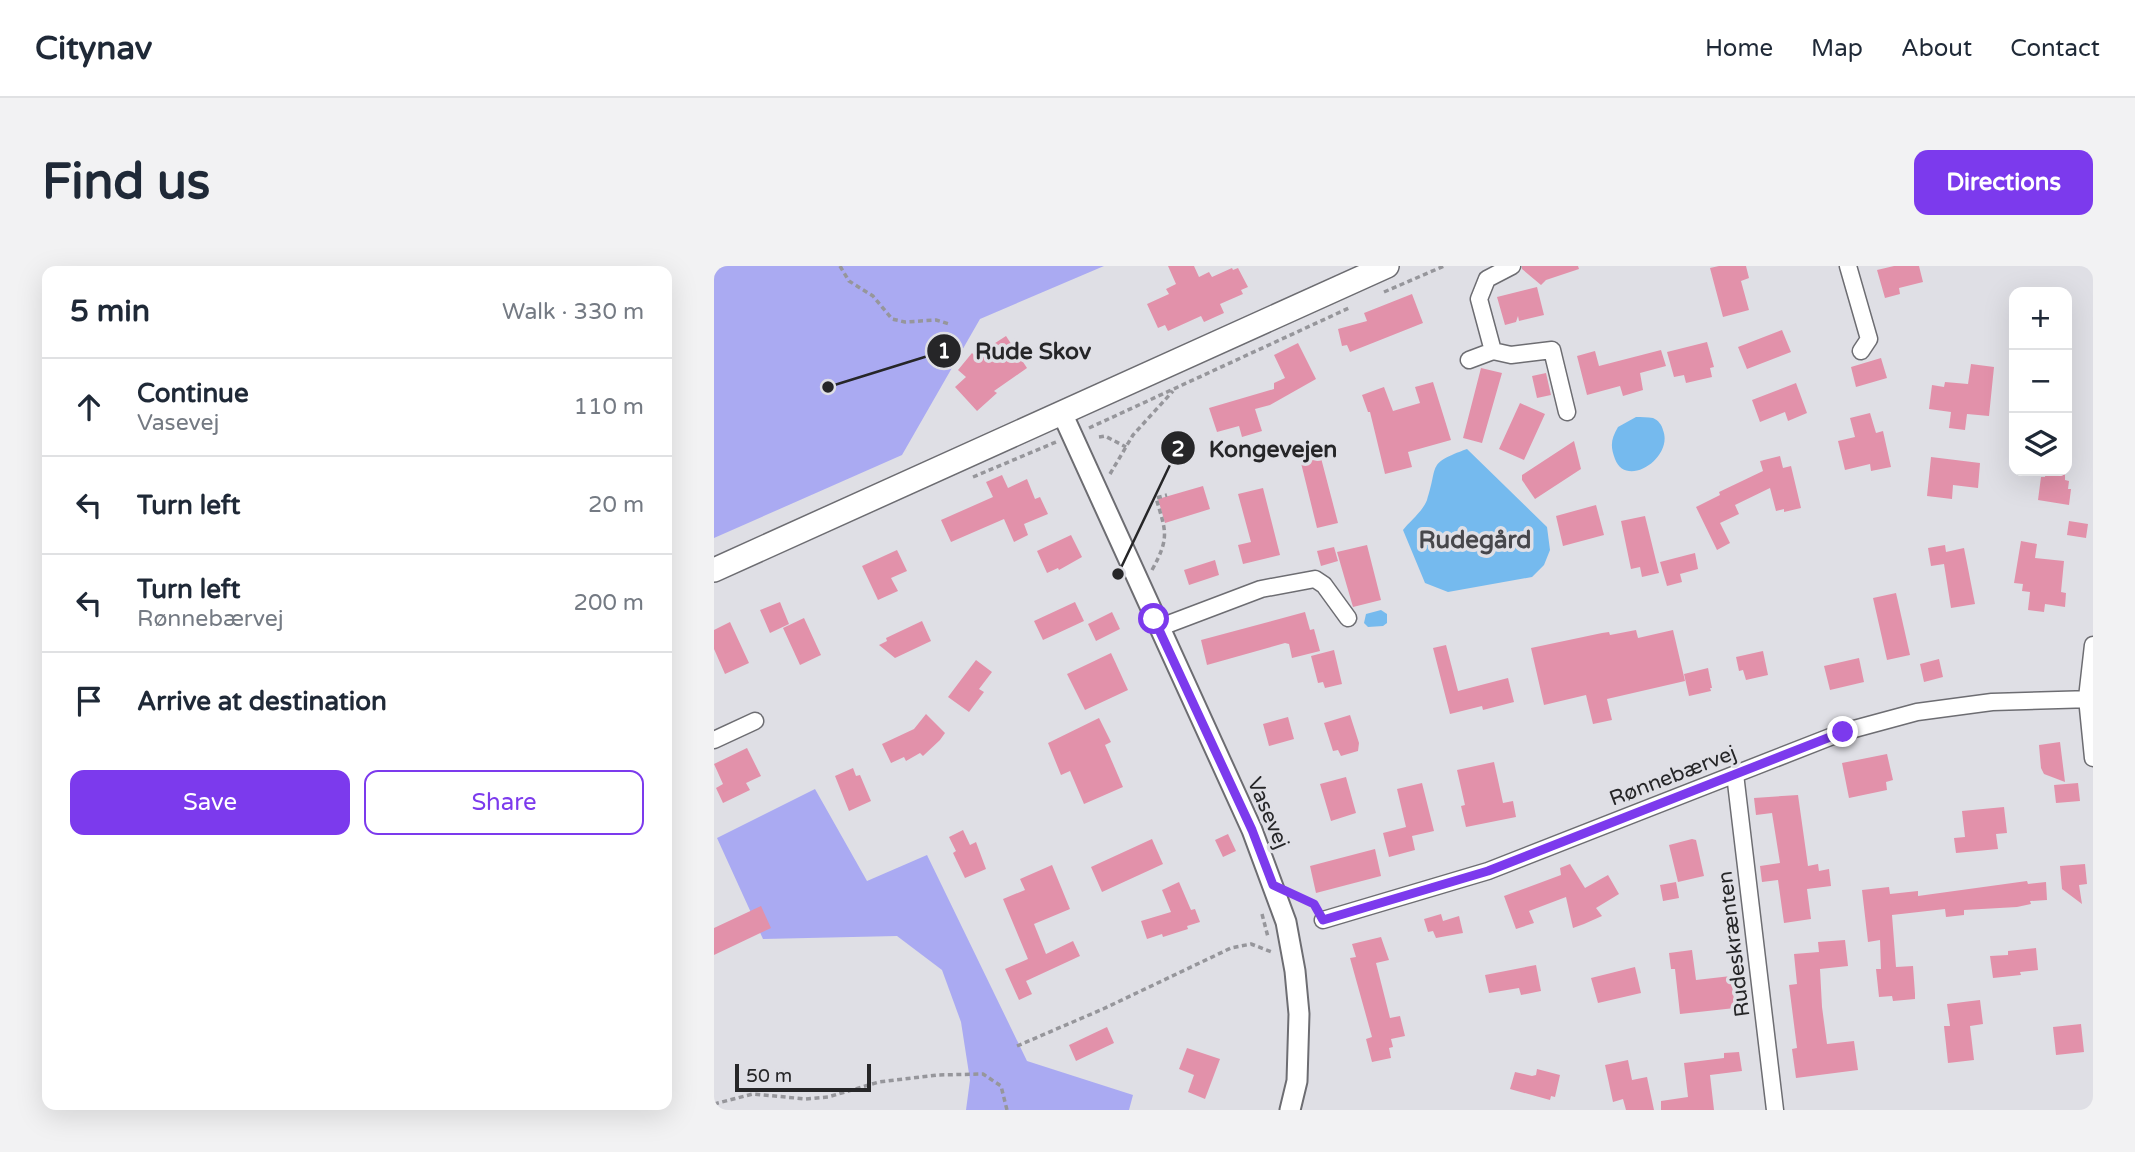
<!DOCTYPE html>
<html lang="en">
<head>
<meta charset="utf-8">
<style>
	body { margin:0; font-family:"Varela Round",sans-serif; background:#f2f2f3; color:#1f2937 }
	.controls { position:absolute; right:21px; top:21px; display:grid; overflow:hidden; border-radius:14px; box-shadow:0 7px 28px #0002 }
	.controls button { width:63px; height:63px; display:grid; place-items:center; padding:0; border:0; border-bottom:2px solid #e0e1e3; background:#fff; color:#1f2937; font:35px sans-serif }
	.scale { position:absolute; left:21px; bottom:18px; width:136px; box-sizing:border-box; padding-left:7px; border:4px solid #262628; border-top:0; font-size:19px; line-height:24px; white-space:nowrap; color:#262628; -webkit-text-stroke:5px #dfdfe5; paint-order:stroke }
	.stop { position:absolute; width:21px; height:21px; margin:-16px; border:5px solid #7c3aed; border-radius:50%; background:#fff }
	.stop.end { background:#7c3aed; border-color:#fff; box-shadow:0 2px 7px #0008 }
	.list { margin:0; padding:0; list-style:none }
	h2 { display:flex; justify-content:space-between; align-items:center; height:91px; margin:0; padding:0 28px; font-size:30px }
	h2 small { font-size:23px; font-weight:400; color:#747a83 }
	.list li { display:grid; grid-template-columns:46px 1fr auto; gap:21px; align-items:center; box-sizing:border-box; height:98px; padding:0 28px; border-top:2px solid #e0e1e3 }
	.list b { display:block; font-size:26px; white-space:nowrap }
	.list p { margin:0; font-size:23px; white-space:nowrap; color:#747a83 }
	.list em { font-size:23px; font-style:normal; color:#747a83 }
	.actions { display:flex; gap:14px; padding:21px 28px }
	.actions a { flex:1; padding:16px 0; border:2px solid #7c3aed; border-radius:14px; text-align:center; font-size:24px; color:#7c3aed }
	.actions .main { background:#7c3aed; color:#fff }
	.icon { flex:none; width:38px; height:38px; fill:none; stroke:currentColor; stroke-width:2; stroke-linecap:round; stroke-linejoin:round }
	.map { position:relative; flex:none; width:1379px; height:844px; overflow:hidden; border-radius:14px }
	header { display:flex; align-items:center; gap:42px; box-sizing:border-box; height:98px; padding:0 35px; background:#fff; border-bottom:2px solid #e0e1e3 }
	header strong { font-size:33px }
	nav { display:flex; gap:38px; margin-inline-start:auto; font-size:24px }
	.intro { display:flex; align-items:center; justify-content:space-between; box-sizing:border-box; height:168px; padding:0 42px }
	h1 { margin:0; font-size:49px }
	.button { padding:18px 32px; border-radius:14px; background:#7c3aed; color:#fff; font-size:24px; font-weight:700 }
	main { display:flex; gap:42px; padding:0 42px }
	aside { flex:1; background:#fff; border-radius:14px; box-shadow:0 7px 28px #0002 }
	.map>svg:first-child { display:block }
	.forest { fill:#aaaaf2 }
	.water { fill:#75baee }
	.building { fill:#e291aa }
	.lines { fill:none; stroke-linecap:round; stroke-linejoin:round }
	.minor-casing { stroke:#6d6d72; stroke-width:19 }
	.tertiary-casing { stroke:#6d6d72; stroke-width:23 }
	.secondary-casing { stroke:#6d6d72; stroke-width:26 }
	.path { stroke:#96969b; stroke-width:3.5; stroke-dasharray:5 3.5; stroke-linecap:butt }
	.minor { stroke:#fff; stroke-width:16 }
	.tertiary { stroke:#fff; stroke-width:19 }
	.secondary { stroke:#fff; stroke-width:23 }
	.route { stroke:#7c3aed; stroke-width:9 }
	.labels { text-anchor:middle; dominant-baseline:central; stroke-width:7; stroke-linejoin:round; paint-order:stroke }
	.street-label { font-size:21px; fill:#262628; stroke:#dfdfe5 }
	.quarter-label { font-size:24px; font-weight:bold; fill:#47474b; stroke:#dfdfe5 }
	.leader { fill:none; stroke:#262628; stroke-width:2.5 }
	.callout-dot { fill:#262628; stroke:#dfdfe5; stroke-width:2.5 }
	.mark-label { font-size:21px; text-anchor:middle; font-weight:bold; fill:#fff }
	.callout-label { font-size:23px; text-anchor:middle; font-weight:bold; fill:#262628; stroke:#dfdfe5; stroke-width:7; stroke-linejoin:round; paint-order:stroke }
</style>
</head>
<body>
<header>
<strong>Citynav</strong>
<nav><a>Home</a><a>Map</a><a>About</a><a>Contact</a></nav>
</header>
<div class="intro"><h1>Find us</h1><a class="button">Directions</a></div>
<main>
<aside>
<h2>5 min<small>Walk · 330 m</small></h2>
<ul class="list">
<li><svg class="icon" aria-label="ahead" viewBox="0 0 24 24"><path d="M12 20V5M6 11l6-6 6 6"/></svg><div><b>Continue</b><p>Vasevej</p></div><em>110 m</em></li>
<li><svg class="icon" aria-label="left" viewBox="0 0 24 24"><path d="M17 20v-9H6M10 6l-5 5 5 5"/></svg><div><b>Turn left</b></div><em>20 m</em></li>
<li><svg class="icon" aria-label="left" viewBox="0 0 24 24"><path d="M17 20v-9H6M10 6l-5 5 5 5"/></svg><div><b>Turn left</b><p>Rønnebærvej</p></div><em>200 m</em></li>
<li><svg class="icon" aria-label="arrive" viewBox="0 0 24 24"><path d="M6 21V4h12l-3 4 3 4H6"/></svg><div><b>Arrive at destination</b></div></li>
</ul>
<div class="actions"><a class="main">Save</a><a>Share</a></div>
</aside>
<div class="map">
<svg width="1379" height="844" viewBox="0 0 1379 844">
	<rect width="100%" height="100%" fill="#dfdfe5"/>
	<path class="forest" d="M0,0h390l-124,53 -78,136 -188,83z
		M101,523l52,92 60,-26 100,206 106,34 -4,15h-163l4,-30 -9,-58 -19,-52 -45,-34 -134,3 -46,-101z"/>
	<path class="water" d="M922,151c5,0 12,0 17,1 5,2 9,7 10,12 11,28 -37,59 -48,29 -5,-13 -4,-20 3,-32z
		M753,183l80,78 3,23 -6,15 -12,12 -84,15 -23,-9 -22,-53c7,-9 20,-19 24,-30 12,-36 -1,-36 40,-51z
		M667,344l6,4v9l-4,3 -15,1 -4,-4 2,-9z"/>
	<path class="building" d="M454,0h26l5,11 10,-5 3,5 20,-9 1,2 5,-2 10,19 -7,3 2,4 -23,10 4,9 -20,9 -3,-6 -33,15 -3,-6 -7,3 -11,-24 22,-10 -3,-5 10,-5z
		M808,0h56l1,3 -33,11 -5,5 -19,-16z
		M1005,0h27l3,12 -8,3 8,29 -26,7 -13,-49z
		M1180,0h25l4,16 -24,6 1,6 -15,4 -8,-28z
		M823,21l7,28 -25,6 -1,-5 -2,6 -11,3 -8,-28z
		M698,28l11,29 -73,29 -3,-7 -5,1 -4,-17 29,-8 -3,-8z
		M1068,64l9,22 -44,17 -9,-22z
		M292,70l21,32 -33,23 3,2 -20,18 -22,-24 11,-10 -8,-7 14,-17 3,3z
		M993,76l7,25 -4,1 2,9 -26,6 -2,-8 -10,2 -7,-25z
		M584,77l18,36 -46,26 -15,4 7,22 -20,6 -3,-11 -22,6 -8,-24 65,-19v-6l11,-5 -11,-23z
		M947,84l5,16 -26,7 3,17 -20,6 -3,-10 -33,9 -10,-39 18,-5 4,15z
		M1167,92l6,20 -31,9 -5,-20z
		M1257,98l23,3 -5,49 -22,-2 -2,16 -16,-2 2,-16 -22,-3 3,-24 12,2 1,-5 23,2z
		M767,102l21,5 -20,70 -19,-5z
		M832,107l5,22 -14,3 -5,-22z
		M719,116l18,58 -43,12 4,15 -27,7 -15,-62h-2l-6,-17 22,-8 9,24 27,-8 -5,-16z
		M1082,117l11,30 -19,8 -3,-9 -25,10 -8,-22z
		M806,137l25,11 -21,46 -25,-11z
		M1156,147l6,20 7,-2 8,36 -20,4 -1,-7 -25,6 -7,-29 17,-4 -5,-19z
		M860,175l7,28 -46,30 -13,-19v-5z
		M1066,190l3,12 8,-2 10,42 -17,4v-3l-8,2 -6,-23 -35,17 4,9 -19,9 10,20 -13,7 -21,-43 24,-12 -1,-3 44,-21 -3,-10z
		M1217,191l49,6 -2,25 -25,-3 -1,14 -25,-3z
		M607,192l17,65 -21,5 -16,-65z
		M1332,205l19,3v6l4,1 -1,8h3l-2,16 -31,-5 3,-23h4z
		M288,209l6,13 19,-9 8,20 5,-2 8,17 -24,10 4,11 -14,7 -10,-23 -53,23 -10,-22 52,-23 -7,-15z
		M489,220l7,23 -45,14 -7,-24z
		M549,222l17,67 -37,9 -5,-19 13,-3 -13,-48z
		M882,239l8,30 -41,11 -7,-30z
		M931,250l14,57 -17,4 -2,-10 -9,2 -10,-48z
		M1355,255l19,3 -2,14 -19,-3z
		M357,269l11,22 -23,13 -1,-2 -11,5 -10,-22z
		M1307,275l16,3 -2,14 29,3 -3,31 5,1 -1,14 -20,-3 -1,8 -16,-2 2,-18 -8,-1 1,-7 -9,-1z
		M653,279l14,55 -28,7 -16,-55z
		M1231,279l1,7 18,-4 11,56 -24,4 -7,-44 -13,2 -3,-18z
		M620,281l4,14 -17,5 -4,-15z
		M183,284l10,21 -16,7 7,13 -20,9 -16,-34z
		M981,287l3,16 -18,5 2,8 -15,4 -7,-24z
		M501,294l4,15 -30,10 -5,-15z
		M1182,327l14,62 -23,5 -14,-62z
		M66,336l9,22 -19,9 -10,-23z
		M361,336l9,19 -41,19 -9,-19z
		M398,346l8,17 -24,12 -8,-17z
		M591,346l5,18 4,-1 6,22 -28,7 -3,-14 -4,-1 -78,22 -6,-25z
		M90,352l17,37 -21,10 -17,-37z
		M208,355l9,20 -36,17 -16,-13 8,-4 -1,-3z
		M16,356l19,41 -24,11 -11,-25v-19z
		M922,364l2,8 35,-8 12,51 -78,18 5,21 -19,4 -7,-29 -42,10 -13,-57 71,-15 7,-1 1,3z
		M732,379l12,46 50,-13 6,24 -31,8 -1,-4 -32,8 -17,-66z
		M620,384l8,34 -17,4 -2,-6 -5,1 -7,-27z
		M1049,385l5,24 -22,5 -3,-10 -4,1 -3,-14z
		M397,387l17,37 -43,20 -18,-36z
		M1145,392l5,24 -34,8 -6,-24z
		M1225,393l4,18 -19,5 -4,-18z
		M262,394l16,12 -13,17 5,3 -15,20 -21,-15z
		M994,402l4,20h-2l1,3 -22,5 -5,-22z
		M212,448l19,19 -5,7 -17,16 -3,-3 -14,8 -2,-4 -13,6 -9,-19 32,-15z
		M636,449l9,28 -1,8 -17,5 -3,-6 -5,1 -9,-28z
		M574,451l6,22 -25,7 -6,-22z
		M385,452l12,24 -6,3 18,42 -39,17 -14,-33 -9,4 -13,-32z
		M1346,476l5,40 -21,-8 -3,-6 -2,-23z
		M33,482l14,28 -15,7 4,7 -27,13 -7,-15 7,-4 -9,-20z
		M1173,488l6,26 -7,2 1,8 -38,8 -7,-35z
		M780,496l9,41 10,-2 3,16 -50,10 -5,-21 4,-1 -8,-35z
		M139,502l3,8 4,-1 11,26 -22,10 -14,-35z
		M632,511l10,36 -25,8 -11,-37z
		M708,517l12,48 -22,5 3,14 -26,7 -6,-24 23,-6 -9,-38z
		M1364,517l2,18 -24,2 -2,-18z
		M1084,529l10,71 10,-2 1,7 10,-2 2,17 -24,3 4,30 -27,4 -6,-43 -16,2 -2,-16 20,-3 -8,-50 -16,2 -2,-17z
		M1290,541l3,26 -11,1 2,15 -42,4 -2,-15 11,-1 -3,-26z
		M249,564l7,15 6,-3 10,27 -21,9 -12,-25 3,-2 -7,-14z
		M514,568l8,17 -13,6 -8,-17z
		M438,573l11,25 -61,28 -11,-25z
		M978,573l4,1 8,36 -26,6 -9,-37z
		M661,583l6,27 -65,17 -6,-27z
		M856,598l15,24 23,-13 11,19 -23,14 6,8 -18,8 -11,4 -7,-31 -37,14 5,12 -18,6 -12,-33 57,-21 -1,-7z
		M1371,598l2,20 -8,1 3,19 -20,-15 -2,-23z
		M338,599l18,44 -36,15 12,30 27,-13 7,15 -54,25 6,13 -13,6 -14,-31 23,-10 -25,-60 22,-9 -5,-11z
		M1313,615l1,3 18,-2 1,18 -17,1 1,3 -14,3 -53,3v5l-18,2 -1,-8 -53,6 4,52 17,-1 2,28v5l-22,2 -1,-5 -13,1 -3,-28h5l-1,-29 -12,2 -6,-52 27,-3 1,7 28,-3v5z
		M465,616l12,28 4,-1 5,13 -13,4 1,3 -25,8 -1,-3 -15,5 -6,-18 30,-9 -9,-22z
		M962,616l3,16 -16,3 -3,-16z
		M47,640l10,22 -57,27v-27z
		M727,648l2,7 16,-5 4,17 -27,5 -3,-7 -5,1 -4,-13z
		M667,671l8,23 -13,3 14,55 10,-2 5,20 -14,3 2,8 -4,1 2,10 -19,4 -6,-23 6,-2 -22,-79 6,-1 -4,-13z
		M1131,674l3,26 -28,3 2,38 5,37 27,-3 4,29 -62,8 -4,-29 5,-1 -8,-63 8,-1 -3,-30 25,-2 -1,-10z
		M1322,682l2,22 -18,2 1,3 -28,3 -3,-22 18,-1v-4z
		M978,684l4,30 35,-4 4,32 -55,6 -5,-45h-4l-2,-16z
		M822,699l5,26 -20,4 -2,-7 -30,5 -4,-18z
		M921,701l6,26 -43,10 -7,-25z
		M1266,734l3,24 -13,2 4,34 -26,3 -4,-37h6l-3,-22z
		M1367,758l3,28 -28,3 -3,-28z
		M393,761l7,16 -38,18 -7,-16z
		M473,782l33,11 -15,40 -17,-7 6,-17 -15,-6z
		M1025,786l3,19 -32,4 4,35h-53v-9l27,-4 -4,-34 40,-5v-5z
		M914,794l4,20 15,-3 7,33h-28l-3,-11 -10,3 -8,-37z
		M823,803l23,6 -5,22 -4,-1 -1,4 -40,-11 5,-17 17,4 4,-1z"/>
	<g class="lines">
		<defs>
			<path id="minor" d="M1134,0l21,73 -8,12
				M779,85l-14,-52 8,-20 25,-13
				M755,94l24,-9 18,4 41,-5 15,62
				M444,362l103,-39 54,-10 9,6 24,33
				M1379,379l-6,53 6,60
				M0,474l41,-19
				M1021,508l40,336
				M609,654l165,-49 355,-139 74,-20 75,-10 101,-3"/>
			<path id="tertiary" d="M348,147l190,417 34,92 9,49 4,43 -2,67 -7,29"/>
			<path id="secondary" d="M0,304l673,-304"/>
		</defs>
		<use href="#minor" class="minor-casing"/>
		<use href="#tertiary" class="tertiary-casing"/>
		<use href="#secondary" class="secondary-casing"/>
		<path class="path" d="M126,0l9,15 24,15 19,23 13,3 31,-2 13,4
			M670,26l60,-26
			M375,162l260,-120
			M385,171l6,-1 21,11
			M396,208l23,-39 40,-44
			M259,211l83,-35
			M438,304c18,-33 14,-38 4,-72l11,-3
			M581,629l20,12
			M548,648l6,23
			M303,780l86,-37 128,-61 20,-4 21,8
			M0,838l39,-10 53,5 22,-2 51,-15 58,-7 46,-1 18,12 6,24"/>
		<use href="#minor" class="minor"/>
		<use href="#tertiary" class="tertiary"/>
		<use href="#secondary" class="secondary"/>
	</g>
	<g class="lines">
		<path class="route" d="M440,353l98,211 21,55 41,19 9,16 165,-49 355,-139"/>
	</g>
	<g class="labels">
		<g class="street-label">
			<text transform="translate(959 510) rotate(-21)">Rønnebærvej</text>
			<text transform="translate(554 547) rotate(67)">Vasevej</text>
			<text transform="translate(1020 678) rotate(-97)">Rudeskrænten</text>
		</g>
		<g class="quarter-label">
			<text x="761" y="274">Rudegård</text>
		</g>
	</g>
	<path class="leader" d="M114 121L230 85M404 308L464 182"/>
	<g class="callout-dot">
		<circle cx="114" cy="121" r="7"/>
		<circle cx="404" cy="308" r="7"/>
		<circle cx="230" cy="85" r="18"/>
		<circle cx="464" cy="182" r="18"/>
	</g>
	<g class="mark-label">
		<text x="230" y="92">1</text>
		<text x="464" y="190">2</text>
	</g>
	<g class="callout-label">
		<text x="319" y="93">Rude Skov</text>
		<text x="559" y="191">Kongevejen</text>
	</g>
</svg>
<div class="controls">
<button>+</button>
<button>−</button>
<button><svg class="icon" aria-label="layers" viewBox="0 0 24 24"><path d="M12 4l9 5-9 5-9-5zM3 14l9 5 9-5"/></svg></button>
</div>
<div class="scale">50 m</div>
<div class="stop" style="left:440px;top:353px"></div>
<div class="stop end" style="left:1129px;top:466px"></div>
</div>
</main>
</body>
</html>
